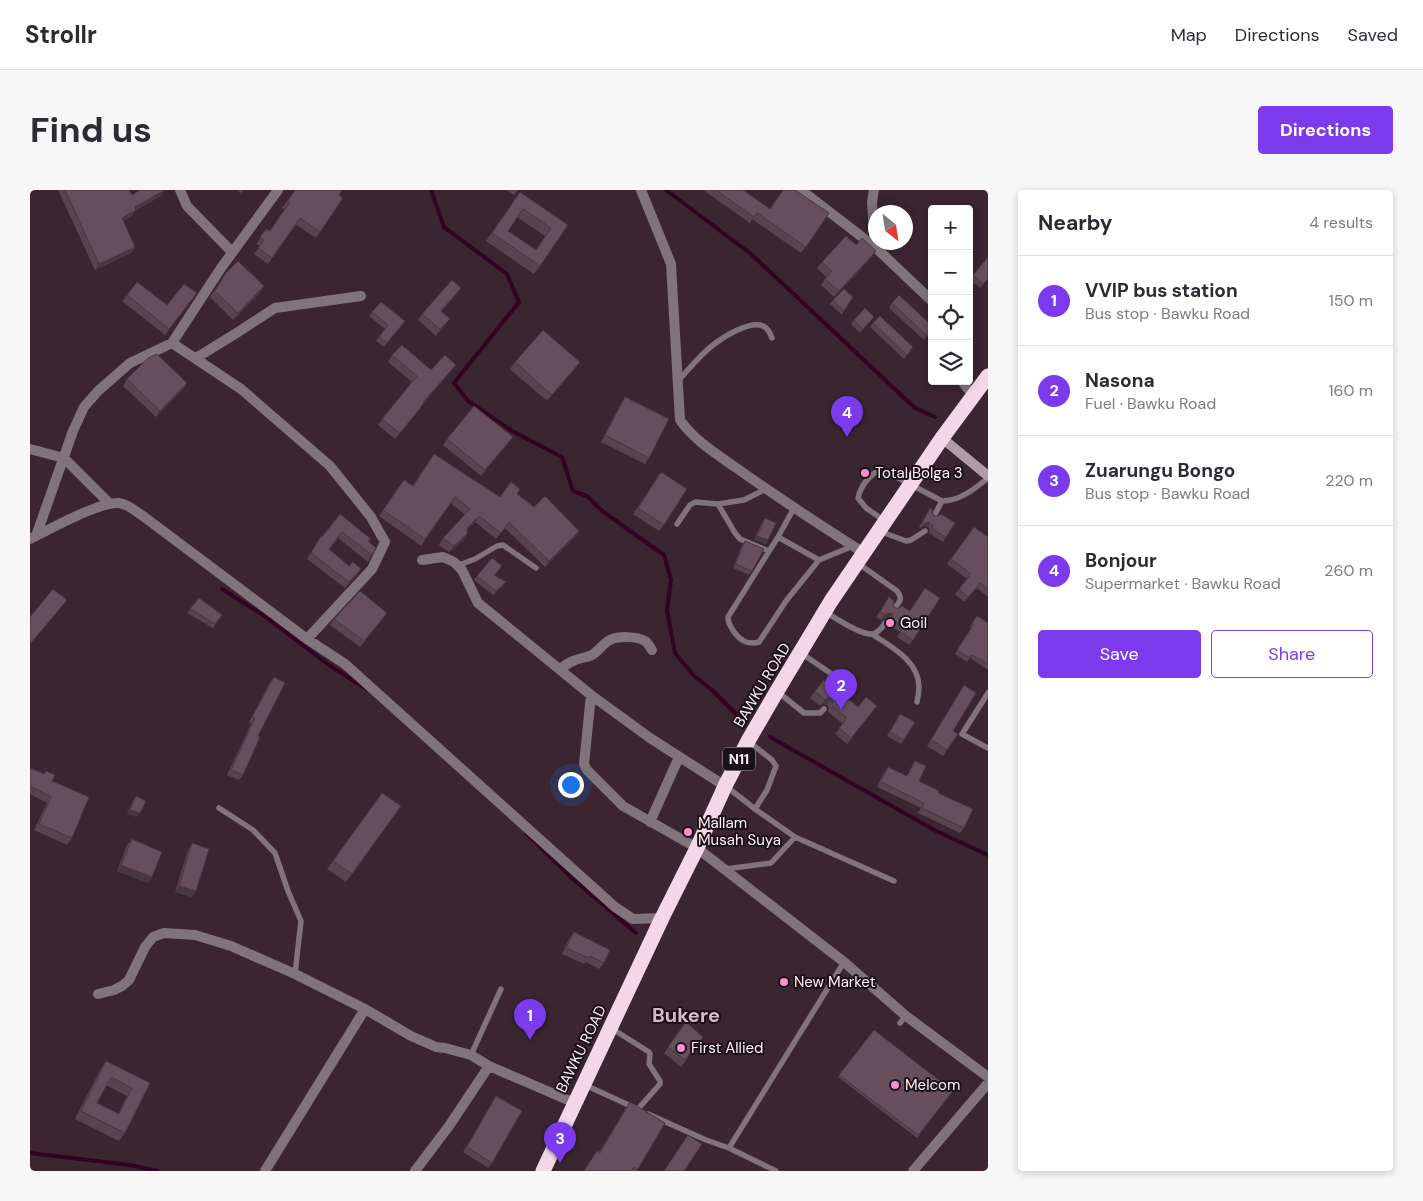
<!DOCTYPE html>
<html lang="en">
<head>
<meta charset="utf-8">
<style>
	body { margin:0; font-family:"DM Sans",sans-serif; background:#f7f7f7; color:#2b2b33 }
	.controls { position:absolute; right:15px; top:15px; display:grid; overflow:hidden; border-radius:5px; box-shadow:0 2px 8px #0003 }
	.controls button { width:45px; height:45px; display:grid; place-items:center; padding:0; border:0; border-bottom:1px solid #e1e1e2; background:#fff; color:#2b2b33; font:25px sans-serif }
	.compass { position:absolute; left:838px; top:15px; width:45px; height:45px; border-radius:50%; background:#fff; box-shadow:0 2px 8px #0003; rotate:150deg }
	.you { position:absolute; left:540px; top:594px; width:18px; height:18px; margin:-12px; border:4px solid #fff; border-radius:50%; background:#1a73e8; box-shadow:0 0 0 8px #1a73e833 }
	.badge { display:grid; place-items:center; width:32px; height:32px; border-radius:50%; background:#7c3aed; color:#fff; font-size:16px; font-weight:700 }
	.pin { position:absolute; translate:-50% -41px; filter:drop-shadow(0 1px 2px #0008) }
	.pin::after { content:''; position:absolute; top:26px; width:18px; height:15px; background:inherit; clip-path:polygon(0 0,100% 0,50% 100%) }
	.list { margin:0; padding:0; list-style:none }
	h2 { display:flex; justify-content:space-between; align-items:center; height:65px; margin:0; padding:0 20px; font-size:21px }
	h2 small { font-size:16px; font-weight:400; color:#7c7c81 }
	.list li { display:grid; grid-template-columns:32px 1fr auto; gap:15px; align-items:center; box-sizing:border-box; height:90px; padding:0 20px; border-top:1px solid #e1e1e2 }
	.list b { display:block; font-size:19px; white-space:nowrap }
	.list p { margin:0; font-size:16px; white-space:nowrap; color:#7c7c81 }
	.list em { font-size:16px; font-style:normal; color:#7c7c81 }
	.actions { display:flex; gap:10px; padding:15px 20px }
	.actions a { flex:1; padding:11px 0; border:1px solid #7c3aed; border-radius:5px; text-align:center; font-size:18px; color:#7c3aed }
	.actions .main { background:#7c3aed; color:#fff }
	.icon { flex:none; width:28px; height:28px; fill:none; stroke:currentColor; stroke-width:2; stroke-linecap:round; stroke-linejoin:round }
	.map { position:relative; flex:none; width:958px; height:981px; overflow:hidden; border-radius:5px }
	header { display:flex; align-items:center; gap:30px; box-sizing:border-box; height:70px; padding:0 25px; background:#fff; border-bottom:1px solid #e1e1e2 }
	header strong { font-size:24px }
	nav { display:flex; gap:28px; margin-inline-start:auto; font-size:18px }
	.intro { display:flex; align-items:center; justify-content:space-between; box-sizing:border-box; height:120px; padding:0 30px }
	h1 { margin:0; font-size:35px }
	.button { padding:12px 22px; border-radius:5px; background:#7c3aed; color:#fff; font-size:18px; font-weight:700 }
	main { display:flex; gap:30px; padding:0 30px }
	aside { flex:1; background:#fff; border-radius:5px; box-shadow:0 2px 8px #0003 }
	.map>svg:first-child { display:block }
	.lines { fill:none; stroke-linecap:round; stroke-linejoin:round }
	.stream { stroke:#310423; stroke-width:4 }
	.lane { stroke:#80747a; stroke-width:5.5 }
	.street { stroke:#80747a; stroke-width:10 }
	.secondary { stroke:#af9ca6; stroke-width:10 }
	.highway { stroke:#f4d7e7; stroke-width:15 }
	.wall { fill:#58434f; fill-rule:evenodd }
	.shaded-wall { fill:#473740 }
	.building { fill:#664e5c; stroke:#473740; fill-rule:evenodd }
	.poi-dot { fill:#f790ce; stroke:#1b1217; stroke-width:2 }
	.labels { text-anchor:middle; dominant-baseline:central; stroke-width:4; stroke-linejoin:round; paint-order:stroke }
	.shield { fill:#1b1217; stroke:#bbadb4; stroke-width:1 }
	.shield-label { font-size:14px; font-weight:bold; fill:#fff0f8 }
	.poi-label { font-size:15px; fill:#fff0f8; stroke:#1b1217; text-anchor:start }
	.street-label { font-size:15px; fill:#fff0f8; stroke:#1b1217 }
	.district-label { font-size:20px; font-weight:bold; fill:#d6bac9; stroke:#1b1217 }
</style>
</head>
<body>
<header>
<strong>Strollr</strong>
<nav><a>Map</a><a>Directions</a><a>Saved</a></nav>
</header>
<div class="intro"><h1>Find us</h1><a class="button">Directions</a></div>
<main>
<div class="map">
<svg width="958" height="981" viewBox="0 0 958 981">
	<rect width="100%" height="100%" fill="#3a2531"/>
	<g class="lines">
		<path class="stream" d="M401,0l13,37 63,47 12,28 -65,81 14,18 44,30 50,26 11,34 14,5 15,15 62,44 7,25 -4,31 8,42 19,23 18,14 30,30
			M636,0l85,64 164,154 20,9
			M192,399l41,26 66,50 39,25
			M740,547l166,94 52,24
			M497,644l46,45 63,54
			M0,963l100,12 27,6"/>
		<path class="lane" d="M648,191c11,-12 22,-26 35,-36 10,-8 37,-25 50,-19 5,2 7,7 9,12
			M688,314l17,29 5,6 29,12
			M764,318l-16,29 -50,80c0,7 3,10 6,15 7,9 14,13 25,10l27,-41 33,-41 34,-14
			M904,326l8,-15
			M855,331l-19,-13 -8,-10c3,-13 12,-23 23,-29l61,32c18,0 32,-12 46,-23
			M647,334l13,-19 5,-3 23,2 26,-4 22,-11
			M849,341l27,10 5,-1 14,-9
			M748,347l41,23
			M829,374l38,27c6,8 3,10 -3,18
			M429,375l16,-6 22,-13 6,-1 33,23
			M795,422c11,6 36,24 48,22 6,-2 9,-6 12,-11
			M842,444c19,13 46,26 47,52 0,5 -1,11 -2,16
			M771,463l38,26 -2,13 -3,4
			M748,502l26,21h16l4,-4
			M958,503l-26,41 26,14
			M718,551l24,19 4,6 -9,24 -12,19
			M697,597l28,22 40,28 99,44
			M189,618l34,22 22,23 13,38 13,30 -6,53
			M695,679l46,-6 24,-26
			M870,833l6,-7
			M581,838l38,24 1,2 -1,10 11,17v3l-22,25
			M441,865l30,-66
			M555,895l48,22
			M618,924l58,26 23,8 47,23
			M699,958l115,-186"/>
		<path class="street" d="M150,0l7,16 45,46
			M611,0l30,74 9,156c14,20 35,33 55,47 42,30 85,58 129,86
			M771,0l74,57 57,54
			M844,0l-2,12 3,45
			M142,153l69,46 89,77 41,51 14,25 -13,27 -65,70
			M166,168l39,-24 40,-26 86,-12
			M934,191v3l9,11
			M0,259l34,9 45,45
			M6,346l37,-105 11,-24 14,-16 32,-28 42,-20 49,-75 57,-78
			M0,349c19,-9 70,-38 89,-36 9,1 16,8 24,13l164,123 38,25 270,243 18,12 29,-1
			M392,370l21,-3 11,5 8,8 16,33 113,92 59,43 75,48
			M530,479c4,-3 8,-6 13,-8 6,-3 13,-3 19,-6 7,-4 11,-12 18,-15 8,-4 27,-4 35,1 3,2 5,6 7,9
			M561,505l-7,69 3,6 36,36 74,42 147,114 62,54 82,61
			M620,632l29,-65
			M68,804l16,-4 8,-4 7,-6 16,-33 8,-10 11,-4 31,2 36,11 64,28 70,35 46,27 16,7 9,4 9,1 26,7 18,11 86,37
			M235,981l100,-162
			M385,981l34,-45 40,-60
			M883,981l75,-88"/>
		<path class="secondary" d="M912,248l46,38"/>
		<path class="highway" d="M513,981l119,-253 35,-70 28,-62 23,-45 29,-50 54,-90 111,-163 46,-62"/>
	</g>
	<path class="wall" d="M28,0h71l3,5 29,1 -25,14 -4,6 -9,5 12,26 -4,6 -36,17z
		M207,0h7l-3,3z
		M265,0l44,5 4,3 -27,40 -20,-13 -28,39 -14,-10 6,-8 -4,-2 10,-15 4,2 15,-21 -3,-2z
		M477,0h11l-4,5z
		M673,0h40l27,19 59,4 -28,40 -49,-34 -2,4z
		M490,2l48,33 -34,49 -48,-33zM487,27l28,19 -9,14 -28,-19z
		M826,55l20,6 -4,6 -38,40 -13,-12 5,-8 -9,-9 5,-6z
		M958,67v22l-8,9 -10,-8z
		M196,83l38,13 -4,7 -27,27 -23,-23z
		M431,98l-20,24 9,7 -14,17 -18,-16 4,-6z
		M167,103l-32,42 -43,-34 5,-6 40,10z
		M803,110l11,11 -2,4 -12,-11z
		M351,112l24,19 -21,26 -8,-6 9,-12 -16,-13z
		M862,113l40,23v4l-8,10 -35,-32z
		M844,127l-14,16 -9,-9 3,-4z
		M843,133l37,28 -6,8 -34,-32z
		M362,165l39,15 20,1 -27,32 -4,6 -25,30 -17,-14 34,-43 -24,-20z
		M485,172h65l-4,6 -29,33 -37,-32z
		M97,189l60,4 -4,6 -27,28 -33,-31z
		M595,207l24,61 -4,6 -44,-22 20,-39z
		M417,249l61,4 -27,33 -38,-31z
		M631,282l3,53 -5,6 -26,-17z
		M374,290l9,6 87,11 17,-3 17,13 45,24 -4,6 -30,30 -40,-39 -9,11 -21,-17 -8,8v4l-4,6 -14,12 -10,-7 4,-7 22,-23 -14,-12 -30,43 -42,-30z
		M900,318l16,29 -3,5 -14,-9 1,-3 -2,-3 -4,-1 -3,2 -2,-1z
		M310,324l31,25 -2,3 3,13 -4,7 -30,-24 -9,12 20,16 12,3 -4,6 -12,13 -38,-29 14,-23 1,1z
		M735,328l3,22 -2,4 -12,-4 8,-18z
		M944,337l14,10v60l-11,-9 -13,14 -9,-8 12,-15 -20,-15z
		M715,351l7,30 -3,4 -16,-7 9,-23z
		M469,380l-4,5 8,11 -10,9 -19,-15 3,-4z
		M859,407l24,43 -4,5 -12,-8 3,-5 -11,-7 1,-2 -2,-4 -3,-1 -4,2 -5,-3z
		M169,408l23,17 -9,13 -26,-15z
		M947,426l11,7v47l-18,-12 -3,4 -12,-8 16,-26 -1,-1z
		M304,429h49l-23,28 -30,-22z
		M244,487l-16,59 -15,39 -4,5 -12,-5 24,-51 -2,-2 21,-40z
		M934,495l-17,65 -4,6 -16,-10z
		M804,500l1,3 23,14 14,5 -25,32 -12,-10 8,-10 -15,-12 1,-4 -2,-3 -4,-1 -3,2 -10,-8 5,-7z
		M867,528l7,22 -3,4 -14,-8z
		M885,571l4,20 19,12 26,35 -4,5 -42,-20 3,-5 -44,-21 7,-15 4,-5 19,9z
		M0,578l22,13 20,57 -5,7 -33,-15 13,-27 -17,-9z
		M352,603l19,13 -55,76 -19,-13z
		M106,606l1,21 -10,-3 6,-14z
		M102,649l20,38 -4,6 -31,-12 10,-26z
		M162,653v54l-17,-5 13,-42z
		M544,742l30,31 -5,6 -13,-7 -2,2 -22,-10 7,-15z
		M656,832l17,15 -22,30 -17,-14z
		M844,840l79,61 -36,47 -79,-61z
		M76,871l44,22 -25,50 -6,8 -44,-22 25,-49zM76,895l21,11 -9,18 -21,-11z
		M466,906l-4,67 -4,5 -25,-16z
		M600,912l35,21 -28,48h-54l16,-19z"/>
	<path class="shaded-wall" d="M135,0l-4,6 -30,17 4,-6z
		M106,20l-4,6 -14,8 4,-6z
		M105,57l-4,6 -36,17 4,-6z
		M846,61l-4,6 -38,40 5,-6z
		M234,96l-4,7 -27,27 5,-7z
		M431,98l-4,6 -21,23 5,-6z
		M420,129l-5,6 -9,11 4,-7z
		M550,172l-4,6 -29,33 5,-6z
		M426,175l-5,6 -32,38 4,-7z
		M157,193l-4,6 -27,28 4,-6z
		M483,247l-5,6 -27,33 4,-6z
		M449,326l-4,6 -13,12 5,-6z
		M897,332l3,1 -2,4 -4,-1 -3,2 3,-4z
		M549,341l-4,6 -30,30 4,-6z
		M437,344l-4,6 -14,12 5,-6z
		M727,346l11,4 -2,4 -12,-4z
		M331,379l-4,6 -12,13 4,-6z
		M476,392l-3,4 -10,9 3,-4z
		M357,423l-4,6 -23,28 4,-6z
		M858,423l4,1 -4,5 -3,-1 -4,2 4,-5z
		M798,508l3,1 -4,6 -4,-1 -3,2 5,-6z
		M100,620l10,3 -3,4 -10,-3z
		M91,675l31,12 -4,6 -31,-12z
		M149,696l17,5 -4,6 -17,-5z"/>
	<path class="building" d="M35,0h64l3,5 8,-5h25l-30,17 1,3 -14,8 13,29 -36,17z
		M265,0h47l-3,5 4,3 -23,34 -20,-14 -28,40 -14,-10 6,-8 -4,-3 6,-8 4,2 19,-28 -2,-1z
		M686,0h27l27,19 13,-19h12l34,23 -23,34 -49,-34 -3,4z
		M490,2l48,33 -28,41 -48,-33zM493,19l28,19 -15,22 -28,-19z
		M816,46l10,9 6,-7 14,13 -37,40 -14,-12 7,-8 -10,-9z
		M958,67v22l-5,5 -10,-9z
		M208,71l26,25 -26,27 -23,-22 11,-18z
		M422,90l9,8 -20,23 9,8 -10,10 -18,-15z
		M107,92l30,23 17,-21 13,9 -28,36 -42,-34z
		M814,99l9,8 -9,14 -11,-11z
		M869,105l33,31v4l-6,5 -34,-32z
		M351,112l24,19 -18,22 -8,-6 9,-12 -16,-13z
		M835,118l9,9 -11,12 -9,-9z
		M850,126l33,31 -6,8 -34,-32z
		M513,140l37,32 -28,33 -37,-33z
		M372,155l29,25 14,-15 11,10 -33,37 1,1 -24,30 -18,-14 35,-43 -25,-21z
		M127,164l30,29 -27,28 -33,-32 21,-21z
		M595,207l44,22 -20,39 -44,-23z
		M444,216l39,31 -28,33 -38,-31z
		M404,264l66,43 11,-15 9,7 -3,5 17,13 11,-11 34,35 -30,30 -40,-39 -8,11 -22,-17 -12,12v6l-13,12 -11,-8 27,-29 -15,-12 -30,42 -42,-29 21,-30 9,6z
		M631,282l26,17 -23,36 -26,-17z
		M900,318l3,2 -1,2 2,4h4l3,-2 14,9 -9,14 -14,-8 1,-3 -3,-3 -3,-1 -3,2 -2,-1z
		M310,324l31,25 -3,2 8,7 -4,7 -30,-23 -13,17 20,17 4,-4 8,7 -12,13 -38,-29 10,-17 1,1z
		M735,328l11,5 -8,17 -11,-4z
		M944,337l14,10v52l-8,-6 -12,14 -9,-8 12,-15 -20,-15z
		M715,351l19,8 -12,22 -17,-7z
		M462,368l10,8 -8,9 12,7 -10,9 -19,-15z
		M895,398l15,10 -27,42 -13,-8 4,-5 -11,-7v-3l-1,-3 -4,-1 -3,2 -5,-3 9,-15 5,4 -1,4 2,3h4l3,-2 8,5z
		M23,399l14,11 -36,43 -1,-1v-25z
		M330,401l27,22 -23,28 -30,-22z
		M169,408l23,17 -7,9 -25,-15z
		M947,426l11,7v41l-16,-9 -2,3 -13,-8 17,-26 -2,-1z
		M244,487l11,6 -27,53 2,1 -17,38 -12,-5 24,-52 -3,-1z
		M794,490l10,7v3l1,3 3,1 4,-1 16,14 8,-10 11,9 -26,32 -12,-10 8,-10 -15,-12 1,-4 -2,-3 -3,-1 -3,2 -10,-9z
		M934,495l12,8 -23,38 5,3 -11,16 -16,-10z
		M870,524l15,8 -11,18 -14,-8z
		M885,571l11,5 -7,15 20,10 -1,2 35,16 -9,19 -42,-20 2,-5 -43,-21 7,-15 19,9z
		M0,578l14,6 2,-3 9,4 -3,6 37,16 -17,41 -33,-14 12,-27 -21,-11z
		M352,603l19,13 -49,68 -19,-13z
		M106,606l10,5 -6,12 -10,-3z
		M102,649l30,13 -10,25 -31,-12z
		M162,653l17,6 -13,42 -17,-5z
		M544,742l36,18 -6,13 -14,-7 -1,2 -23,-10z
		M656,832l17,15 -18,23 -17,-13z
		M844,840l79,61 -35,44 -79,-60z
		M76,871l44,22 -25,50 -44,-22zM81,887l21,11 -13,26 -22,-11z
		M466,906l26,15 -30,52 -25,-16z
		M600,912l35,21 -27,46 -4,-2 -3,4h-47l13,-20 3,2z
		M658,945l14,9 -18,27h-20z"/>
	<g class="poi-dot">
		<circle cx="835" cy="283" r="5"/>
		<circle cx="860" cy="433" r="5"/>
		<circle cx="658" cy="642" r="5"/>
		<circle cx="754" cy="792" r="5"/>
		<circle cx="651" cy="858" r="5"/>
		<circle cx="865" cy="895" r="5"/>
	</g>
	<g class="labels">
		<rect class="shield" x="693" y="557.5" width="32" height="23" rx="4"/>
		<g class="shield-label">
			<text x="709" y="569">N11</text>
		</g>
		<g class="poi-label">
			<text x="845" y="283">Total Bolga 3</text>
			<text x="870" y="433">Goil</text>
			<text x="668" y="633">Mallam<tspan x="668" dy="17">Musah Suya</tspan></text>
			<text x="764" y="792">New Market</text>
			<text x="661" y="858">First Allied</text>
			<text x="875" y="895">Melcom</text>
		</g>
		<g class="street-label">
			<text transform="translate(732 495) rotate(-59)">BAWKU ROAD</text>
			<text transform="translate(551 859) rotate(-64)">BAWKU ROAD</text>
		</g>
		<g class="district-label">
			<text x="656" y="825">Bukere</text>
		</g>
	</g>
</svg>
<div class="controls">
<button>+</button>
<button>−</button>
<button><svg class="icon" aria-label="locate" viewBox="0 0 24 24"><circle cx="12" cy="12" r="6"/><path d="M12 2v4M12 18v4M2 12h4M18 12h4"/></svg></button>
<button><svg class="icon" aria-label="layers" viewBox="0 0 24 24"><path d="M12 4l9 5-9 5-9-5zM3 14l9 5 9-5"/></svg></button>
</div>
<svg class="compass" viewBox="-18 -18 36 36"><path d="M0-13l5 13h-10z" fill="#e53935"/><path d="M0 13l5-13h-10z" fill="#7c7c81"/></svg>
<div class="you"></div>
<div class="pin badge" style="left:500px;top:850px">1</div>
<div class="pin badge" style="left:811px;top:520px">2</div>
<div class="pin badge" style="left:530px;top:973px">3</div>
<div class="pin badge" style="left:817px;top:247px">4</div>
</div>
<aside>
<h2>Nearby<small>4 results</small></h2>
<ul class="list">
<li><span class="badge">1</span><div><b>VVIP bus station</b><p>Bus stop · Bawku Road</p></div><em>150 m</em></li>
<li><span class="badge">2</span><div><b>Nasona</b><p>Fuel · Bawku Road</p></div><em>160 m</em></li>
<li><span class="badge">3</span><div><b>Zuarungu Bongo</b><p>Bus stop · Bawku Road</p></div><em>220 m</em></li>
<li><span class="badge">4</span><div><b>Bonjour</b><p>Supermarket · Bawku Road</p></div><em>260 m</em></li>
</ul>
<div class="actions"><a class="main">Save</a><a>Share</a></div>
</aside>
</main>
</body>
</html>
